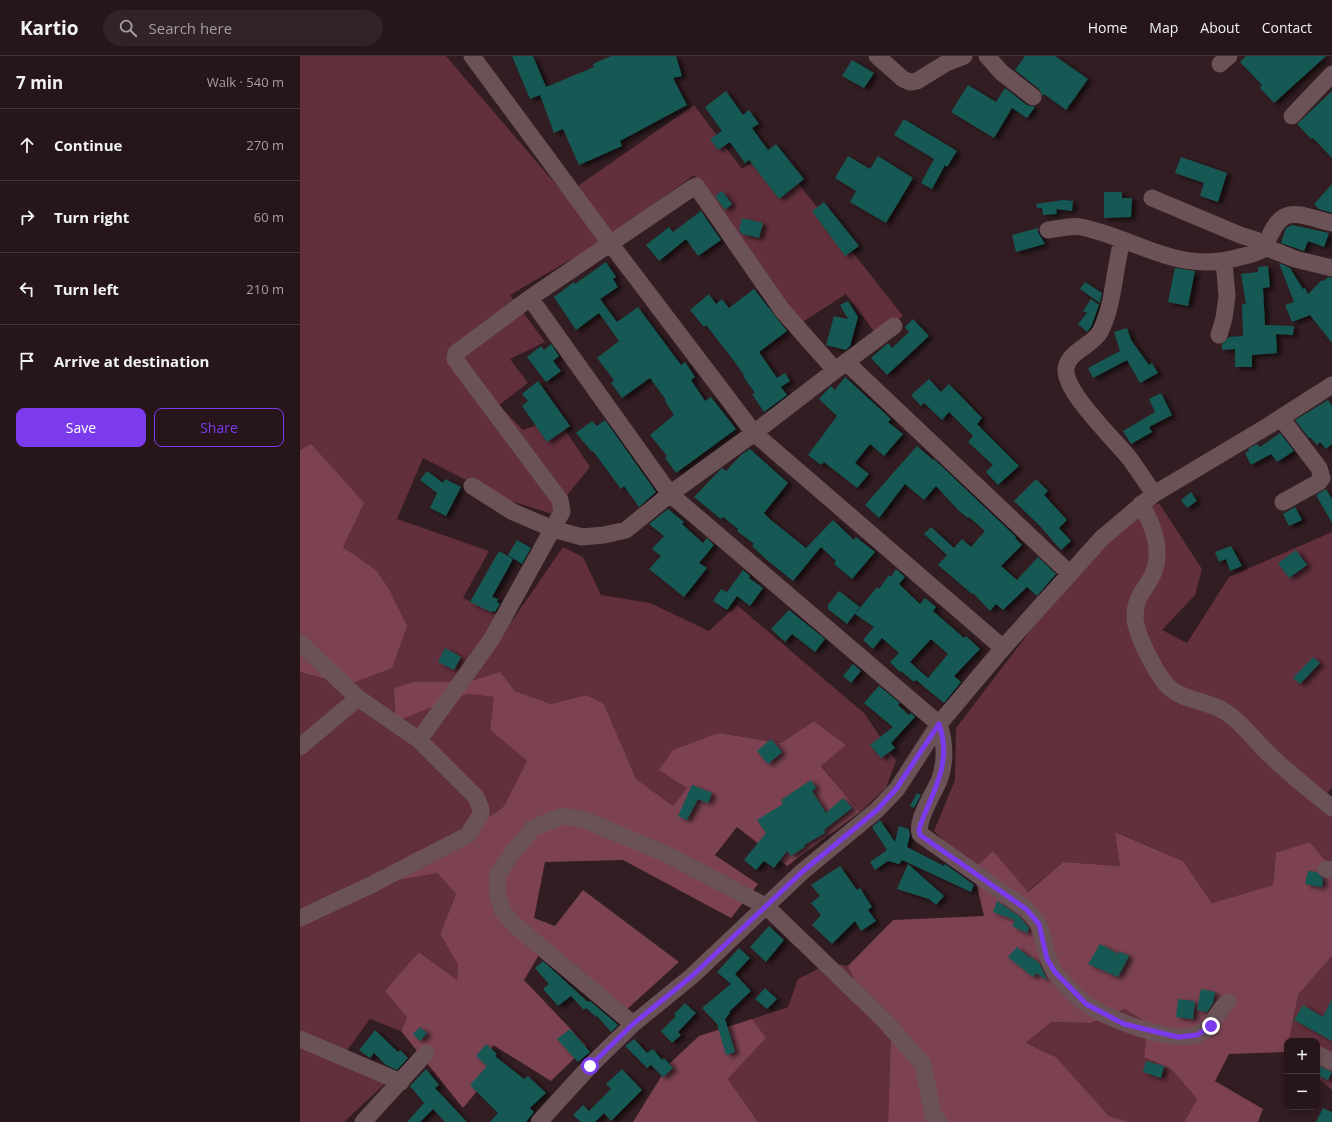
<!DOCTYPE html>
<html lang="en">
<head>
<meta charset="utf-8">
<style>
	body { margin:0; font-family:"Open Sans",sans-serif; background:#322327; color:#f1f3f6 }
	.controls { position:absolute; right:12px; bottom:12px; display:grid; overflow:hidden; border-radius:8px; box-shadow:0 2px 6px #0003 }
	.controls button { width:36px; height:36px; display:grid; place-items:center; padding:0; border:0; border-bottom:1px solid #423539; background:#26161a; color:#f1f3f6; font:20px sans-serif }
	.stop { position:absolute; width:12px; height:12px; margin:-9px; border:3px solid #7c3aed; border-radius:50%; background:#fff }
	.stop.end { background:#7c3aed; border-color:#fff; box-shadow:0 1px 4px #0008 }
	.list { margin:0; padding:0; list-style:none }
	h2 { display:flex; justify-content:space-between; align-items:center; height:52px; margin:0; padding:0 16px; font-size:17px }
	h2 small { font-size:13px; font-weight:400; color:#a49fa2 }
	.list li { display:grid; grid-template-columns:26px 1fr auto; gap:12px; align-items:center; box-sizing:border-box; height:72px; padding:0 16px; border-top:1px solid #423539 }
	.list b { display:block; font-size:15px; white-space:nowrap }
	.list em { font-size:13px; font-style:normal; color:#a49fa2 }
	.actions { display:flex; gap:8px; padding:12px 16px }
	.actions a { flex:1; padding:9px 0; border:1px solid #7c3aed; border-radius:8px; text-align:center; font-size:14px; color:#7c3aed }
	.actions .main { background:#7c3aed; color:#fff }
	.icon { flex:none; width:22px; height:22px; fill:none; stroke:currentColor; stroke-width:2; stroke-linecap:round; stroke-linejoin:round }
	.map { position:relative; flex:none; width:1032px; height:1066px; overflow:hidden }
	header { display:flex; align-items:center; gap:24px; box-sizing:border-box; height:56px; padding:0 20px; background:#26161a; border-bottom:1px solid #423539 }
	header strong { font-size:19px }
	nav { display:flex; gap:22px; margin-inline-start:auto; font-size:14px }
	.search { width:280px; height:36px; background:#322327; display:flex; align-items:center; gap:10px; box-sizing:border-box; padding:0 14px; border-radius:22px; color:#a49fa2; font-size:15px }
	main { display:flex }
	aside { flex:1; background:#26161a }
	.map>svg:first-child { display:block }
	.green { fill:#622f3c }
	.forest { fill:#7c4251 }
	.building { fill:#165853; fill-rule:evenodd; filter:url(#shadow) }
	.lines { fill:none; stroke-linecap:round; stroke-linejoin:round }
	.minor { stroke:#6b5257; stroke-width:17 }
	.route { stroke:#7c3aed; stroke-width:5 }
</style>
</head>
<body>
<header>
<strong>Kartio</strong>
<div class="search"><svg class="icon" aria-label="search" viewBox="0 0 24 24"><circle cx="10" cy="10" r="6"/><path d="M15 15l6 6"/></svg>Search here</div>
<nav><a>Home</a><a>Map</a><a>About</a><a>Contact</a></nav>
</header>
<main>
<aside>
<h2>7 min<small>Walk · 540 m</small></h2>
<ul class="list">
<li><svg class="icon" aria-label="ahead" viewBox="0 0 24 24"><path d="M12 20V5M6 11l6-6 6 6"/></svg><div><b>Continue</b></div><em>270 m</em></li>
<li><svg class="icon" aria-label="right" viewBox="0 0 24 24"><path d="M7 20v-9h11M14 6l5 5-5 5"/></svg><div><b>Turn right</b></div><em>60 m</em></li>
<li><svg class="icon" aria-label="left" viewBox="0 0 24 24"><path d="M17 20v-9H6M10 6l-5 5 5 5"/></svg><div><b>Turn left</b></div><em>210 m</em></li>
<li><svg class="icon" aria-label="arrive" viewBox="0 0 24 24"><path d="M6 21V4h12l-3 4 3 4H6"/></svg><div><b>Arrive at destination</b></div></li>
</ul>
<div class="actions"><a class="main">Save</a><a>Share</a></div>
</aside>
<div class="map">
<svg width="1032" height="1066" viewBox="0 0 1032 1066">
	<defs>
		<filter id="shadow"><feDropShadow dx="4.5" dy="2.5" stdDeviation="2" flood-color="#0009"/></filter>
	</defs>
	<rect width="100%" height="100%" fill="#321d22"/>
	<path class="green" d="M0,0h146l119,139 129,-90 48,64 30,-19 131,166 -26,19 -31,-41 -45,29 -107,-148 -93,67 -91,53 35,47 -35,17 18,24 -29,22 24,25 34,-12 33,49 -38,47 -53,-17 -76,-39 -26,61 92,32 -26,47 49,23 51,-74 20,10 18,38 49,8 59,28 28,-26 128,109 31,47 -10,27 -26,24 -39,-47 25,-20 -32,-24 -33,22 -62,-10 -32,55 -14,19 -37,-28 -32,-75 -18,-9 -35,9 -36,-13 -15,-18 -104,47 71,-26 28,3 -5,33 37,31 -23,45 -28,21 -39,46 19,21 -16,40 18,31 -1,15 -38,-28 -12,65 -6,14 -31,-12 -27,37 49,21 -48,45h-44v-450l47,13 41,-98 -12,-17 -33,-23 -31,-103 -12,6z
		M859,447l43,66 -7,26 -33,35 25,13 42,-66 103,-45v255l-6,8 6,5v69l-56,-16 -3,32 -61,18 -29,-42 -67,-29 4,34 -57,-4 -36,30 -34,-41 -20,18 -39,-38 21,-51 1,-52 84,-110 95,-104z
		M1032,900v134l-15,-13v-36h-28l9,-46z
		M530,907l18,3 18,39 25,26 -3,91h-130l-30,-43 38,-41 -14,-19 36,-12 10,-28z
		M825,953l23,15 -4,33 29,14 24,28 -13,23h-55l-20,-6 -53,-59 -30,-14 25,-21 40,1z"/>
	<path class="forest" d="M11,388l53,59 -21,44 33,23 12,17 19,39 -15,42 -45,17 -47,-13v-222z
		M200,616l15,19 36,13 35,-9 18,9 32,75 37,27 14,-18 -28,-18 14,-20 46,-17 62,10 33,-22 32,24 -25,21 39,46 -73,54 -50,-39 -22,28 43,29 -27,34 -108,-58 -78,2 -11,56 21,8 28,-36 96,72 -54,49 -80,-66 -21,35 63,66 -36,35 -58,-36 -5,33 -25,30 -62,-77 6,-14 -22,-26 34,-39 38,28 1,-15 -18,-31 16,-40 -19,-21 -34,6 6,-24 67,-28 28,-21 23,-45 -37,-31 4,-33 -27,-3 -71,27 -2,-33 20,-6h55z
		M815,776l68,29 29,42 61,-18 3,-32 34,-11 22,27v87l-34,39 -9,46h-2v11l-58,2 -14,27 48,28 -5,13h-74l13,-23 -24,-28 -29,-14 4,-33 -23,-15 -34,14 -40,-1 -25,21 30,14 53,59 20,6h-241l3,-91 -25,-26 -18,-39 45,-46 91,-4 -11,-47 20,-18 35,41 35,-30 57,4z
		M452,963l14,19 -38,41 30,43h-125l36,-58 30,-28z"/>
	<path class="building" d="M212,0h21l13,31 48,-20 -1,-3 18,-8h65l6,20 -9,2 14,27 -67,36 2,5 -43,19 -16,-36 -9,4 -14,-38 -10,4z
		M725,0h30l33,23 -22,31 -22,-16 -1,2 -4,-7 -24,-19z
		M946,0h80l-52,47 -14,-15 2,-3 -22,-23z
		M552,4l22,13 -10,15 -22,-12z
		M668,29l28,17 9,-14 22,17 8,2 -8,11 -15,-10 -18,30 -43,-26z
		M426,35l17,24 6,-5 10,14 -7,4 16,22 8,-6 28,35 -25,20 -30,-39 -4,3 -15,-21 -12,8 -8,-11 12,-8 -17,-24z
		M1032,35v67l-19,-20 -2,1 -14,-15z
		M604,63l53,32 -10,16 -2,-2 -13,24 -11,-6 13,-24 -40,-24z
		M548,100l22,13 8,-13 35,22 -27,45 -36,-21 6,-11 -21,-13z
		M881,101l46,16 -9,29 -18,-6 4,-13 -29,-10z
		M1032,128v29l-13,-4 -5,-5z
		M422,135l10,13 -7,6 -10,-14z
		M804,136h18v6h10l-1,19 -27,1z
		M763,144l10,1 -1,10 -16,-2 1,5 -14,1 -1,-7h-5l-1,-4z
		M524,146l35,44 -14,10 -33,-45z
		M401,155l20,29 -23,16 -12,-17 -27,22 -13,-16 23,-18 4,5z
		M442,162l21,5 -4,15 -17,-4 -3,-4z
		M992,169l37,8 -5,14 -16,-6 -4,10 -23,-8 5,-15z
		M738,172v4l7,12 -29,8 -4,-17z
		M306,206l10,15 -3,2 5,8 -18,12 17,23 21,-15 43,58 4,-3 10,15 -4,3 14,21 6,-4 25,32 -60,44 -11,-15 2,-2 -17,-21 24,-20 -9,-14 1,-1 -16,-22 -28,20 -11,-15 3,-3 -17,-22 22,-17 -20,-28 -23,17 -22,-33 20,-15 1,2z
		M979,207l11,5 13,21 2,-1 3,6 14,-14 2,1 4,-4 4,1v65l-22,-28 -18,7 -7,-17 9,-3z
		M968,210l2,21 -7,1 2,37 29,1 -1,9 -17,-1 1,19 -25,2v12h-17v-18l-13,1v-6l7,-7 14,-1 -1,-32h4l-5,-30 17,-2v-5z
		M875,212l20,3 -7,35 -20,-4z
		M785,226l17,11 -2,10 -20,-14z
		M454,233l33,42 -28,21 18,26 8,-5 5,8 -9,6 6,8 -23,17 -12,-18 3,-1 -12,-17 1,-1 -16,-22 -22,-28 -2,2 -14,-17 19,-16 7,10 6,-5 7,9z
		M791,243l8,6 -8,22 -4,5 -9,-8 9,-11 -4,-2z
		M548,245l10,16 -8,29 -4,4 -20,-5 8,-29 14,3 -8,-14z
		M613,263l16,17 -42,39 -16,-17 17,-15 4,5 17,-16 -4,-5z
		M827,272l4,12 18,25 3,-2 6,10 -18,10 -13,-23 -34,18 -5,-10 32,-17 -6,-19z
		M251,288l8,12 -6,5 8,10 -15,11 -19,-25 14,-11 3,4z
		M545,321l46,42 -3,3 15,12 -19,22 -14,-12 -15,19 14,11 -12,14 -33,-26 -3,3 -13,-10 29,-39 -18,-17 12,-13 4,4z
		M629,323l12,13 8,-8 33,34 -5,6 42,42 -21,19 -12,-13 7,-7 -25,-23 5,-6 -24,-24 -7,8 -18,-17 -3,3 -10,-11z
		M238,325l32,45 -23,16 -25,-36 6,-5 -6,-7z
		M861,337l11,22 -23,12 3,5 -21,12 -8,-13 32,-19 -6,-13z
		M1028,344l4,6v38l-6,5 -6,-7 -3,3 -7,-8 -1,1 -14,-18z
		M305,364l51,72 -17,15 -15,-21 -3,3 -28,-38 -1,1 -16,-19 16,-12 5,5z
		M980,377l14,18 -17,11 -6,-8 -20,11 -6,-12 4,-2 -1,-2 9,-5 3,3z
		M617,390l16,14 1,-1 82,78 -1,1 7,7 -21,21 16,14 21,-23 18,17 -19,22 -10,-9 -24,23 -7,-6 -6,7 -17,-18 -1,1 -34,-29 9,-10 -23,-21 7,-7 23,21 8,-9 9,8 14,-16 -16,-14 -1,1 -9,-7 -23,-25 -12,14 -19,-16 -26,34 -14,-13z
		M450,393l38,34 -24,30 7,7 35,28 27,-28 21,20 2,-3 19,15 -23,27 -18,-15 2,-3 -15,-14 -28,34 -26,-21 -15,-14 2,-2 -17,-13 1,-2 -15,-12 -2,2 -27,-22 26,-27 2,-2 4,3 15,-16z
		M127,415l16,12 2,-4 16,8 -15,29 -16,-8 7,-15 -17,-13z
		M736,423l12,12 -4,4 23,25 -8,8 12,13 -10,9 -21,-24 -26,-25z
		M1026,433l6,10v24l-16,-28z
		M891,436l6,9 -10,7 -6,-8z
		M995,451l7,13 -13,6 -6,-12z
		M368,453l16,13 -2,2 21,19 4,-5 7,7 -15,18 8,5 -23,29 -35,-28 12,-13 -9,-7 12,-13 -15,-12z
		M217,484l14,8 -9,16 -14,-9z
		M931,490l11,20 -12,5 -4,-12 -7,3 -4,-10z
		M996,494l11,15 -18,13 -11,-15z
		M199,495l14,8 -21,38 6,2 -1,3 3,2 -5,8 -3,-1 -1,1 -21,-10z
		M596,513l9,8 -6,7 21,20 5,-6 11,9 -3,4 31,27 2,-2 14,13 -26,27 7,6 -17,21 -28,-23 -2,2 -13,-11 -1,1 -10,-10 9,-9 -17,-15 -9,11 -10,-9 11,-13 -19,-13 22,-27 2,2 10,-14 2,2zM631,583l17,15 -20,24 -18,-16z
		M443,514l7,6 -1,2 14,10 -13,18 -13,-10 -10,14 -14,-9 8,-12 6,3z
		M539,535l21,16 -13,17 -19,-15v-4z
		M489,554l36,29 -10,13 -23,-18 -7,8 -14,-13z
		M145,592l16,9 -7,13 -16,-8z
		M1013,601l7,6 -20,21 -7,-6z
		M553,608l8,7 -10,12 -8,-7z
		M579,630l21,17 -2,2 11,10 2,-2 4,4 -24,26 4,5 -14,10 -11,-13 23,-18 -29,-24z
		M471,683l11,13 -14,12 -11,-13z
		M511,724l5,8 -4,3 14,22 17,-15 9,10 -28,22 1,3 -21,12 1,2 -14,9 -4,-5 -13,17 -10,-7 -8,9 -12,-10 22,-27 -9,-13 26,-16 -2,-4z
		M392,729l20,8 -4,10 -10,-4 -11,21 -9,-4z
		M617,737l4,2 -7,13 -4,-2z
		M580,764l15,22 4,-16 10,3 1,6 -3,12 37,19 1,-2 29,21 -3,7 -69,-32 -3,4 -11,-3 -13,9 -5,-8 17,-12 -15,-23z
		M608,808l36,32 -8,9 -7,-6 -32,-10z
		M540,810l17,24 3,-2 12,19 -4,3 8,11 -15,10 -6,-10 -23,23 -20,-19 9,-10 -10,-12 9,-7 -9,-11z
		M1008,815l9,1 6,7 -1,8 -17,-3z
		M697,845l22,15 10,12 -2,5 -15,-7 3,-6 -22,-8z
		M469,870l15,14 -18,22 -16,-15z
		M800,888l18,10 1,-3 10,5 -11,21 -30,-13z
		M717,891l13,11 1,-1 8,6 8,17 -11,-7 -3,4 -25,-20z
		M439,892l11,10 -15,16 16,17 -22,21 1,1 -5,6 10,33 -9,3 -9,-31 -15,-16 29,-24 -14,-12z
		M243,905l45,41 2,-1 28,24 -7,7 -14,-16 -1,1 -10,-9 -2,2 -13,-14 -13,10 -15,-17 6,-5 -14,-16z
		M465,932l12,11 -10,10 -12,-10z
		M901,933l14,3 -2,11 -6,9 -10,-2z
		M878,943l17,2 -2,18 -17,-2z
		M1032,943v42l-38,-21 9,-15 20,12z
		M385,947l11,10 -18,19 3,3 -9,8 -11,-12 15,-15 -2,-2z
		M120,971l7,6 -7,8 -7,-7z
		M270,973l20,23 -12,10 -21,-23z
		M75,974l23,22 2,-2 8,8 -11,12 -11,-5 -12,-12 -4,5 -11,-8z
		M334,983l13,14 6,-4 9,11 2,-2 9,10 -10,9 -12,-12 -4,3 -22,-22z
		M186,988l11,10 -2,2 29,23 4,-3 18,17 -16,15 4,4 -8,10h-36l8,-9 -28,-28 17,-19 -11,-10z
		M846,1005l18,5 -3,12 -18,-6z
		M1017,1009l15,7 -4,8 -11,-5z
		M126,1013l13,16 -4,3 32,34h-22l-12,-13 -13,13h-13l17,-19 -14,-17z
		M322,1013l20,21 -31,31 -7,-8 -9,9h-14l-8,-7 10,-10 6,6 22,-22 -5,-5z
		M1023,1052l9,4v10h-16z"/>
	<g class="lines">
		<path class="minor" d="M172,0l138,187 144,190 249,215
			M577,0l26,23 7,3 7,-1 29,-18 18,-7
			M687,0l14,16 32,25
			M920,8l9,-8
			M992,60l40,-42
			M852,142l88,37 16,5 9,7c17,-44 27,-34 67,-24
			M748,174c10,-1 24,-5 33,-3 58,12 96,48 159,30 8,-2 20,-4 25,-10l30,12 37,9
			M822,185c-8,29 -8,64 -22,91 -8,14 -33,20 -34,37 -2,23 49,71 64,90 8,11 16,23 24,35
			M919,279l5,-17 3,-22 -3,-35
			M546,306l48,-36
			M535,314l-53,-60 -86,-124 -4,2 -162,110 140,196 269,230c6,18 7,39 0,57 -6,13 -23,39 -19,53l106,75c4,5 11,11 13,17 6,15 6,31 15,45 7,10 23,27 32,33 21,15 88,41 112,30 18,-8 16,-21 30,-32
			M981,362l38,50 3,10 -3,4 -36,20
			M172,430l41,26 40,17 29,8 22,-2 22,-5 44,-36 84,-61 92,-71 224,212
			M841,448c12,21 23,47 11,72 -8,16 -17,20 -17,41 0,16 23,62 36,72 15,12 37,12 53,22 17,10 30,29 44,42 20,20 42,37 64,55
			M0,587l58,55 61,42 72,-100 71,-128 -2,-12 -103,-138 -2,-3 1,-6 74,-55
			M0,691l58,-49
			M1026,813l6,1
			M0,862l71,-33 97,-50 13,-21v-5l-5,-12 -57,-57
			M333,968l-117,-98 -13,-14 -6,-21 1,-17 15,-22 20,-24 30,-12 22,4 81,34 101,53 118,114 38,43 10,51 6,7
			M0,983l101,43
			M1017,998l15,8
			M63,1066l63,-69
			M239,1066l51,-56 43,-42 59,-48 110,-104 75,-62 20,-21 42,-65 64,-76 99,-110 52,-44 114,-68 64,-41"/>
	</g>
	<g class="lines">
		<path class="route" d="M290,1010l43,-42 59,-48 110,-104 75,-62 19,-21 43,-65c14,41 -7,67 -20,105l1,6 106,74 13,15 8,35 8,13 31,32 38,20 54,13 19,-2 14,-9"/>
	</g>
</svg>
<div class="controls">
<button>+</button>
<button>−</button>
</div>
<div class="stop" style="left:290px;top:1010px"></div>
<div class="stop end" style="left:911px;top:970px"></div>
</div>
</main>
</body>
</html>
